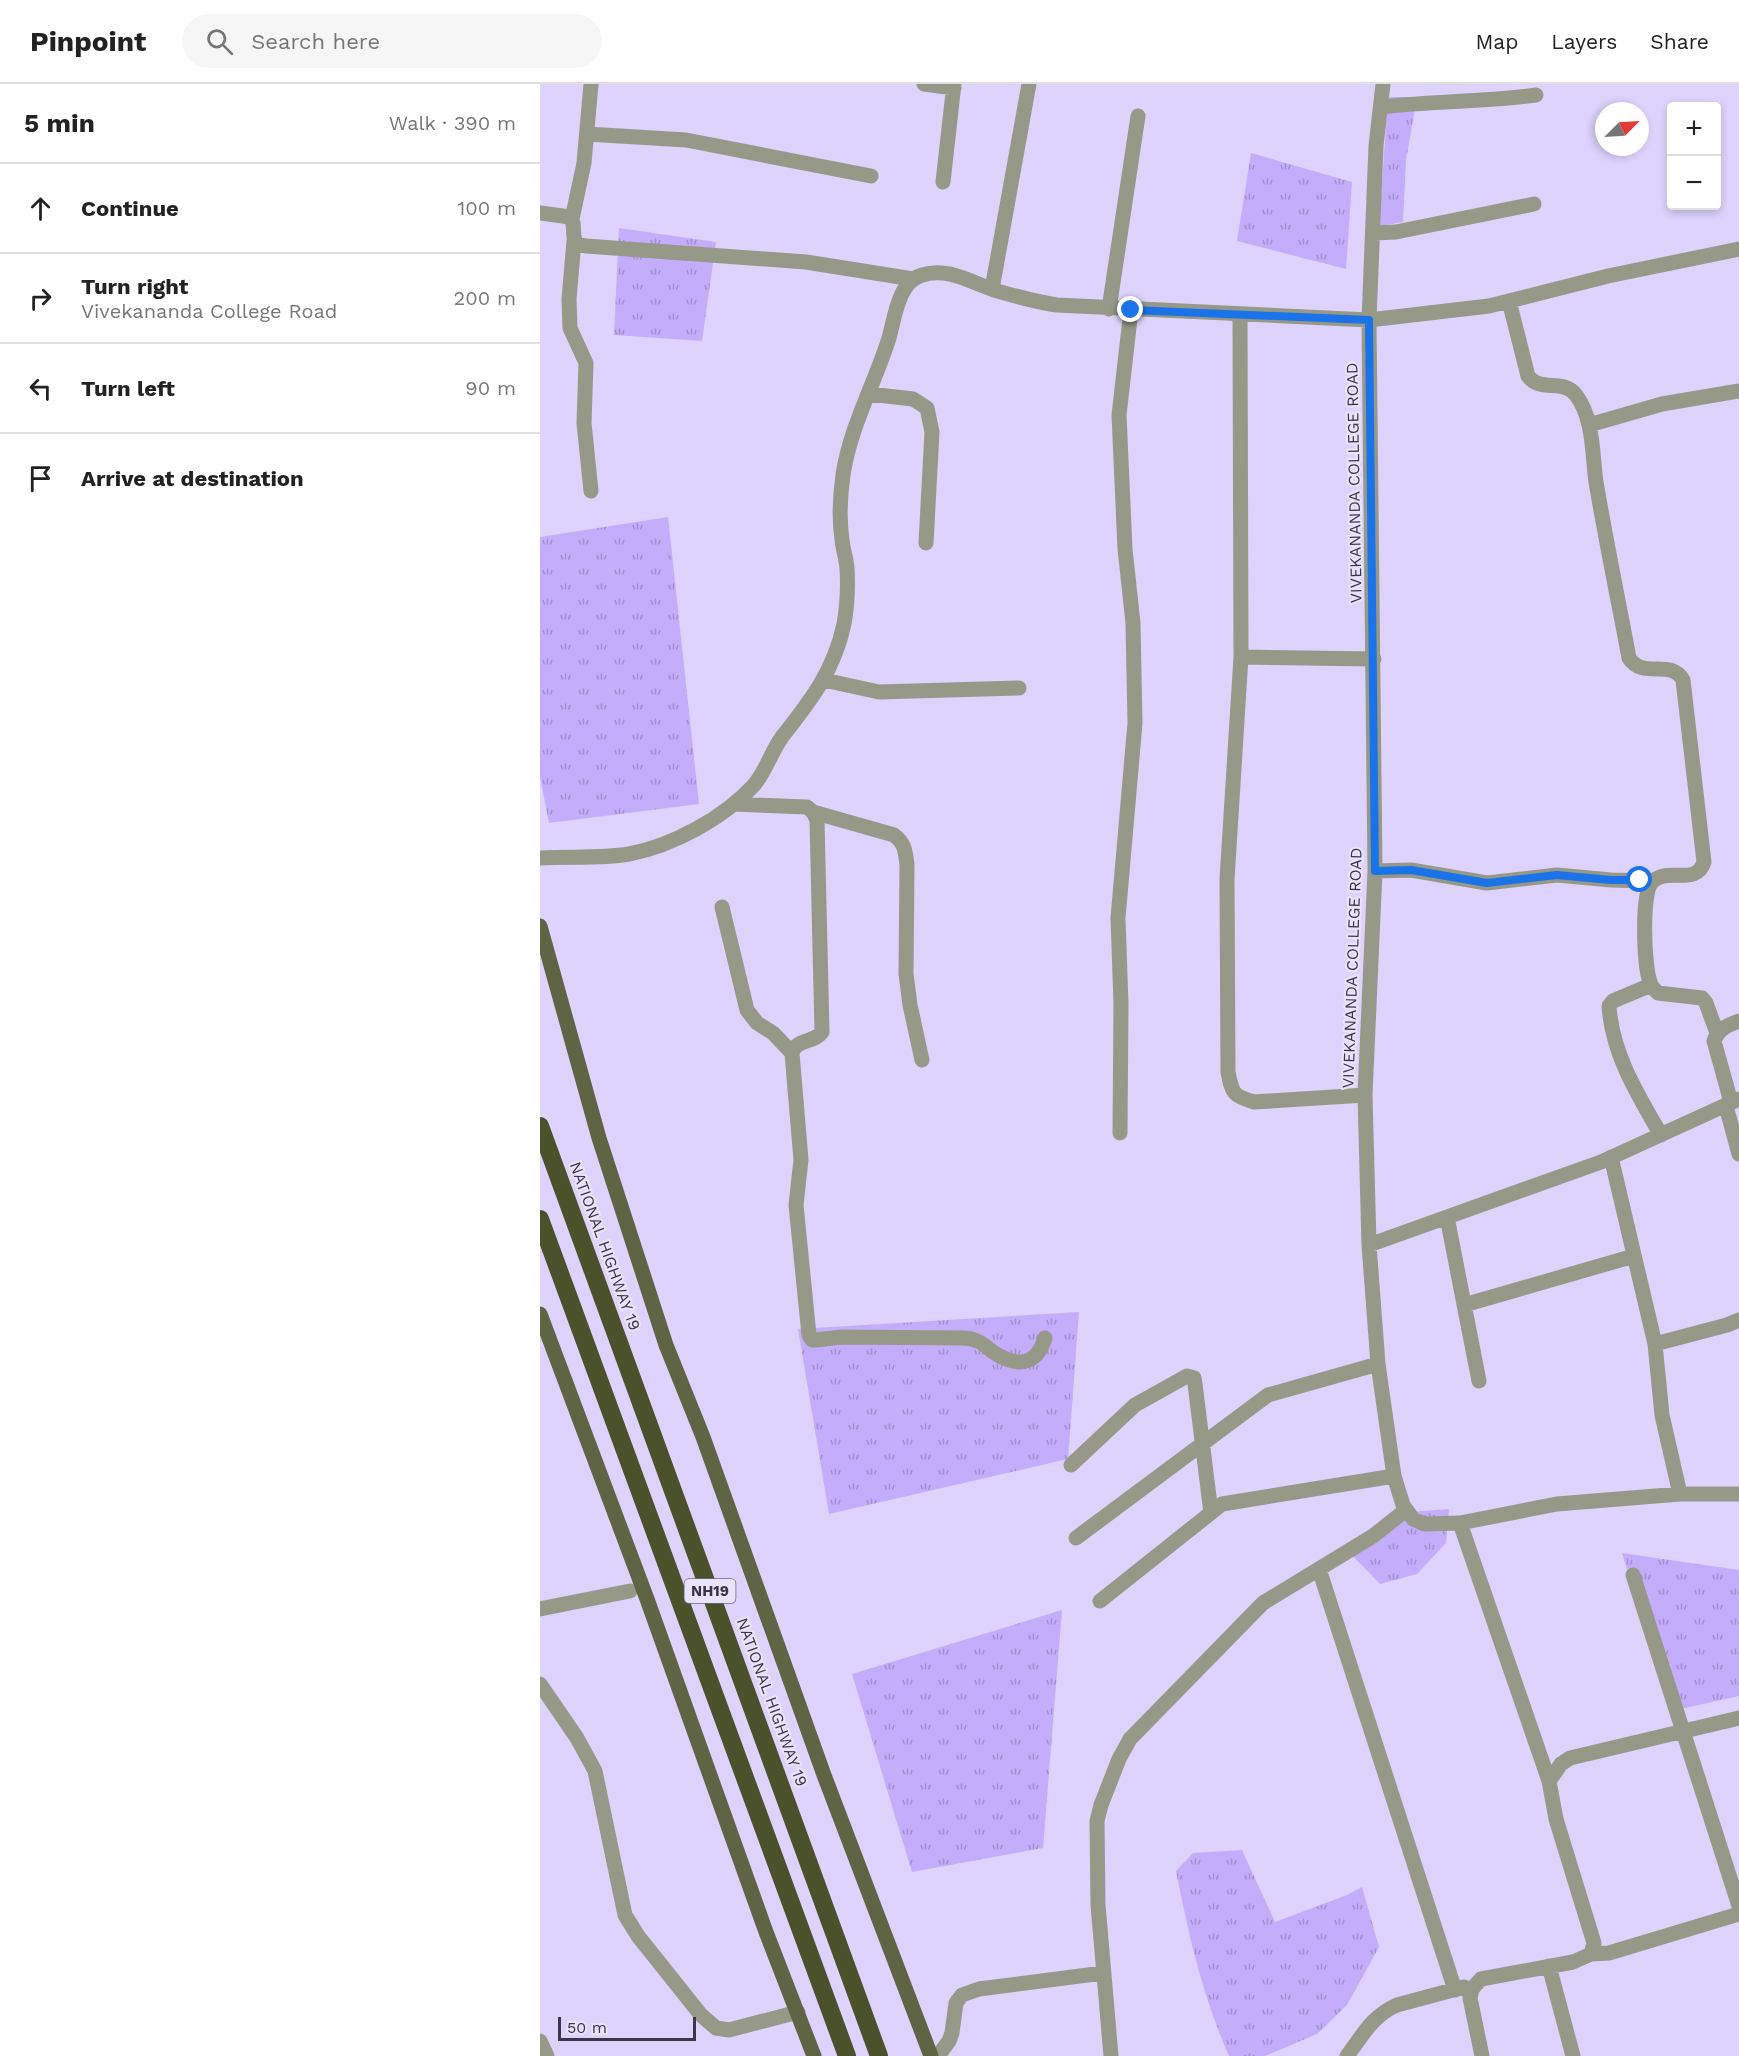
<!DOCTYPE html>
<html lang="en">
<head>
<meta charset="utf-8">
<style>
	body { margin:0; font-family:"Work Sans",sans-serif; background:#f6f6f6; color:#222 }
	.controls { position:absolute; right:18px; top:18px; display:grid; overflow:hidden; border-radius:6px; box-shadow:0 3px 9px #0003 }
	.controls button { width:54px; height:54px; display:grid; place-items:center; padding:0; border:0; border-bottom:2px solid #e0e0e0; background:#fff; color:#222; font:30px sans-serif }
	.compass { position:absolute; left:1055px; top:18px; width:54px; height:54px; border-radius:50%; background:#fff; box-shadow:0 3px 9px #0003; rotate:66deg }
	.scale { position:absolute; left:18px; bottom:15px; width:138px; box-sizing:border-box; padding-left:6px; border:3px solid #3a3646; border-top:0; font-size:16px; line-height:21px; white-space:nowrap; color:#3a3646; -webkit-text-stroke:4px #e9e3fc; paint-order:stroke }
	.stop { position:absolute; width:18px; height:18px; margin:-14px; border:4px solid #1a73e8; border-radius:50%; background:#fff }
	.stop.end { background:#1a73e8; border-color:#fff; box-shadow:0 2px 6px #0008 }
	.list { margin:0; padding:0; list-style:none }
	h2 { display:flex; justify-content:space-between; align-items:center; height:78px; margin:0; padding:0 24px; font-size:26px }
	h2 small { font-size:20px; font-weight:400; color:#767676 }
	.list li { display:grid; grid-template-columns:39px 1fr auto; gap:18px; align-items:center; box-sizing:border-box; height:90px; padding:0 24px; border-top:2px solid #e0e0e0 }
	.list b { display:block; font-size:22px; white-space:nowrap }
	.list p { margin:0; font-size:20px; white-space:nowrap; color:#767676 }
	.list em { font-size:20px; font-style:normal; color:#767676 }
	.icon { flex:none; width:33px; height:33px; fill:none; stroke:currentColor; stroke-width:2; stroke-linecap:round; stroke-linejoin:round }
	.map { position:relative; flex:none; width:1199px; height:1972px; overflow:hidden }
	header { display:flex; align-items:center; gap:36px; box-sizing:border-box; height:84px; padding:0 30px; background:#fff; border-bottom:2px solid #e0e0e0 }
	header strong { font-size:28px }
	nav { display:flex; gap:33px; margin-inline-start:auto; font-size:21px }
	.search { width:420px; height:54px; background:#f6f6f6; display:flex; align-items:center; gap:15px; box-sizing:border-box; padding:0 21px; border-radius:33px; color:#767676; font-size:22px }
	main { display:flex }
	aside { flex:1; background:#fff }
	.map>svg:first-child { display:block }
	.grass { fill:url(#grass-tufts) }
	.lines { fill:none; stroke-linecap:round; stroke-linejoin:round }
	.minor { stroke:#969988; stroke-width:15 }
	.major { stroke:#5e6444; stroke-width:15 }
	.highway { stroke:#4a512b; stroke-width:18 }
	.route { stroke:#1a73e8; stroke-width:8 }
	.labels { text-anchor:middle; dominant-baseline:central; stroke-width:4.5; stroke-linejoin:round; paint-order:stroke }
	.shield { fill:#e9e3fc; stroke:#6e6a7d; stroke-width:1.5 }
	.shield-label { font-size:15px; font-weight:bold; fill:#3a3646 }
	.street-label { font-size:16px; fill:#3a3646; stroke:#e9e3fc }
</style>
</head>
<body>
<header>
<strong>Pinpoint</strong>
<div class="search"><svg class="icon" aria-label="search" viewBox="0 0 24 24"><circle cx="10" cy="10" r="6"/><path d="M15 15l6 6"/></svg>Search here</div>
<nav><a>Map</a><a>Layers</a><a>Share</a></nav>
</header>
<main>
<aside>
<h2>5 min<small>Walk · 390 m</small></h2>
<ul class="list">
<li><svg class="icon" aria-label="ahead" viewBox="0 0 24 24"><path d="M12 20V5M6 11l6-6 6 6"/></svg><div><b>Continue</b></div><em>100 m</em></li>
<li><svg class="icon" aria-label="right" viewBox="0 0 24 24"><path d="M7 20v-9h11M14 6l5 5-5 5"/></svg><div><b>Turn right</b><p>Vivekananda College Road</p></div><em>200 m</em></li>
<li><svg class="icon" aria-label="left" viewBox="0 0 24 24"><path d="M17 20v-9H6M10 6l-5 5 5 5"/></svg><div><b>Turn left</b></div><em>90 m</em></li>
<li><svg class="icon" aria-label="arrive" viewBox="0 0 24 24"><path d="M6 21V4h12l-3 4 3 4H6"/></svg><div><b>Arrive at destination</b></div></li>
</ul>
</aside>
<div class="map">
<svg width="1199" height="1972" viewBox="0 0 1199 1972">
	<defs>
		<pattern id="grass-tufts" width="24" height="20" patternUnits="userSpaceOnUse" patternTransform="scale(1.5)"><rect width="24" height="20" fill="#c4aefc"/><path d="M3 7l-1-3M5 7V3M7 7l1-3M15 17l-1-3M17 17v-4M19 17l1-3" fill="none" stroke="#a08ece"/></pattern>
	</defs>
	<rect width="100%" height="100%" fill="#ddd3fc"/>
	<path class="grass" d="M848,13h29l-11,63 -3,62 -24,4z
		M711,69l101,29 -6,87 -109,-28z
		M79,144l97,14 -14,99 -88,-6z
		M128,433l31,287 -150,19 -9,-46v-240z
		M539,1228l-11,147 -239,55 -31,-185z
		M909,1425l-3,34 -29,31 -37,10 -34,-35 64,-37z
		M1082,1469l117,17v126l-67,15z
		M522,1526l-19,238 -131,24 -60,-198z
		M702,1766l33,72 72,-27 15,-8 17,60 -32,58 -30,29 -52,22h-36c-27,-61 -40,-120 -53,-185l17,-18z"/>
	<g class="lines">
		<path class="minor" d="M384,0l30,4
			M843,0l-7,62 -7,174 6,551 -10,224 4,150 9,119 16,112 9,29 10,14 11,5 36,-1 97,-19 123,-10h59
			M841,23c51,-6 103,-5 155,-12
			M47,50l99,6 185,36
			M403,98l11,-98
			M0,129l30,4c7,8 0,18 7,27l9,2 220,16 107,17
			M32,135l12,-56 7,-79
			M833,149l23,-1 138,-28
			M34,157l-5,58 1,29 16,35 -2,60 7,68
			M452,205l37,-205
			M969,217l19,75c13,17 35,2 48,19 18,24 16,59 20,87 10,59 22,117 33,176 14,22 42,0 54,22l21,182c-8,25 -36,4 -52,20 -11,11 -8,84 -2,100 1,5 5,8 8,11l44,5 4,5 11,30
			M569,225l29,-193
			M700,231l1,342 -14,222 1,193c4,21 5,24 26,30l111,-7
			M329,310l44,5 14,9 5,24 -6,111
			M1049,341l73,-21 77,-13
			M701,573l133,2
			M284,596l55,12 140,-4
			M194,720l73,3 6,5 4,8 5,212c-8,11 -26,7 -30,21l9,107 -5,45 13,130 3,5h4l26,-3 121,1c5,0 10,1 14,3 6,2 11,7 16,11 23,15 43,15 52,-14
			M273,728l81,23c11,8 11,16 13,29l-1,110 4,31 12,55
			M0,774c30,-2 59,1 89,-4 43,-8 95,-36 125,-69 12,-14 17,-33 28,-48 29,-37 52,-66 62,-113 3,-17 4,-39 3,-56 -1,-10 -4,-19 -5,-28 -3,-21 -2,-44 1,-65 7,-48 32,-92 46,-137 6,-21 9,-56 33,-63 26,-8 48,7 72,15 21,6 41,12 63,15l312,15 120,-14 119,-30 131,-27
			M835,787l36,-1 76,13 70,-8 54,5 42,1
			M182,823l25,103 10,13 16,10 19,20
			M1111,901l-38,16 -4,5c3,48 29,89 52,129
			M1191,1018l-17,-61c4,-12 14,-16 25,-20
			M1186,1022l13,48
			M580,1049l1,-129 -3,-86 17,-195 -2,-100 -8,-74 -6,-134 12,-105
			M1071,1073l44,187
			M907,1133l32,164
			M829,1161l232,-83 138,-63
			M924,1221l170,-49
			M531,1381l64,-60 52,-29 7,2 1,6 16,129
			M1140,1410l-18,-79 -7,-71 72,-19 12,-5
			M920,1439l89,258
			M536,1454l192,-143 110,-31
			M779,1485l136,421
			M1093,1491l106,331
			M560,1517l122,-97 172,-28
			M0,1525l90,-18
			M0,1600l37,54 18,33 30,144 13,21 63,79 15,13 13,2 69,-18
			M1051,1870l3,-11 -38,-124 -7,-38 12,-17 9,-6 169,-40
			M1009,1882l24,90
			M0,1957l7,15
			M398,1972l11,-15 3,-8 4,-30 6,-8 17,-6 124,-16
			M571,1972l-13,-151 -1,-84 4,-16 18,-46 11,-20 133,-136 110,-67 33,-26
			M807,1972c16,-21 25,-40 50,-51l67,-18
			M942,1972l-12,-58 2,-9 9,-10 92,-17 18,-8 18,-1 130,-39"/>
		<path class="major" d="M0,842l59,212 67,207 37,92 121,338 107,281
			M0,1230l107,285 119,333 48,124"/>
		<path class="highway" d="M0,1042l339,930
			M0,1135l307,837"/>
	</g>
	<g class="lines">
		<path class="route" d="M591,226l238,10 6,551 36,-1 76,13 70,-8 54,5h29"/>
	</g>
	<g class="labels">
		<rect class="shield" x="144.5" y="1495" width="51" height="24" rx="4.5"/>
		<g class="shield-label">
			<text x="170" y="1507">NH19</text>
		</g>
		<g class="street-label">
			<text transform="translate(814 399) rotate(-91)">VIVEKANANDA COLLEGE ROAD</text>
			<text transform="translate(812 884) rotate(-88)">VIVEKANANDA COLLEGE ROAD</text>
			<text transform="translate(65 1162) rotate(70)">NATIONAL HIGHWAY 19</text>
			<text transform="translate(232 1618) rotate(70)">NATIONAL HIGHWAY 19</text>
		</g>
	</g>
</svg>
<div class="controls">
<button>+</button>
<button>−</button>
</div>
<svg class="compass" viewBox="-18 -18 36 36"><path d="M0-13l5 13h-10z" fill="#e53935"/><path d="M0 13l5-13h-10z" fill="#767676"/></svg>
<div class="scale">50 m</div>
<div class="stop" style="left:1100px;top:796px"></div>
<div class="stop end" style="left:591px;top:226px"></div>
</div>
</main>
</body>
</html>
